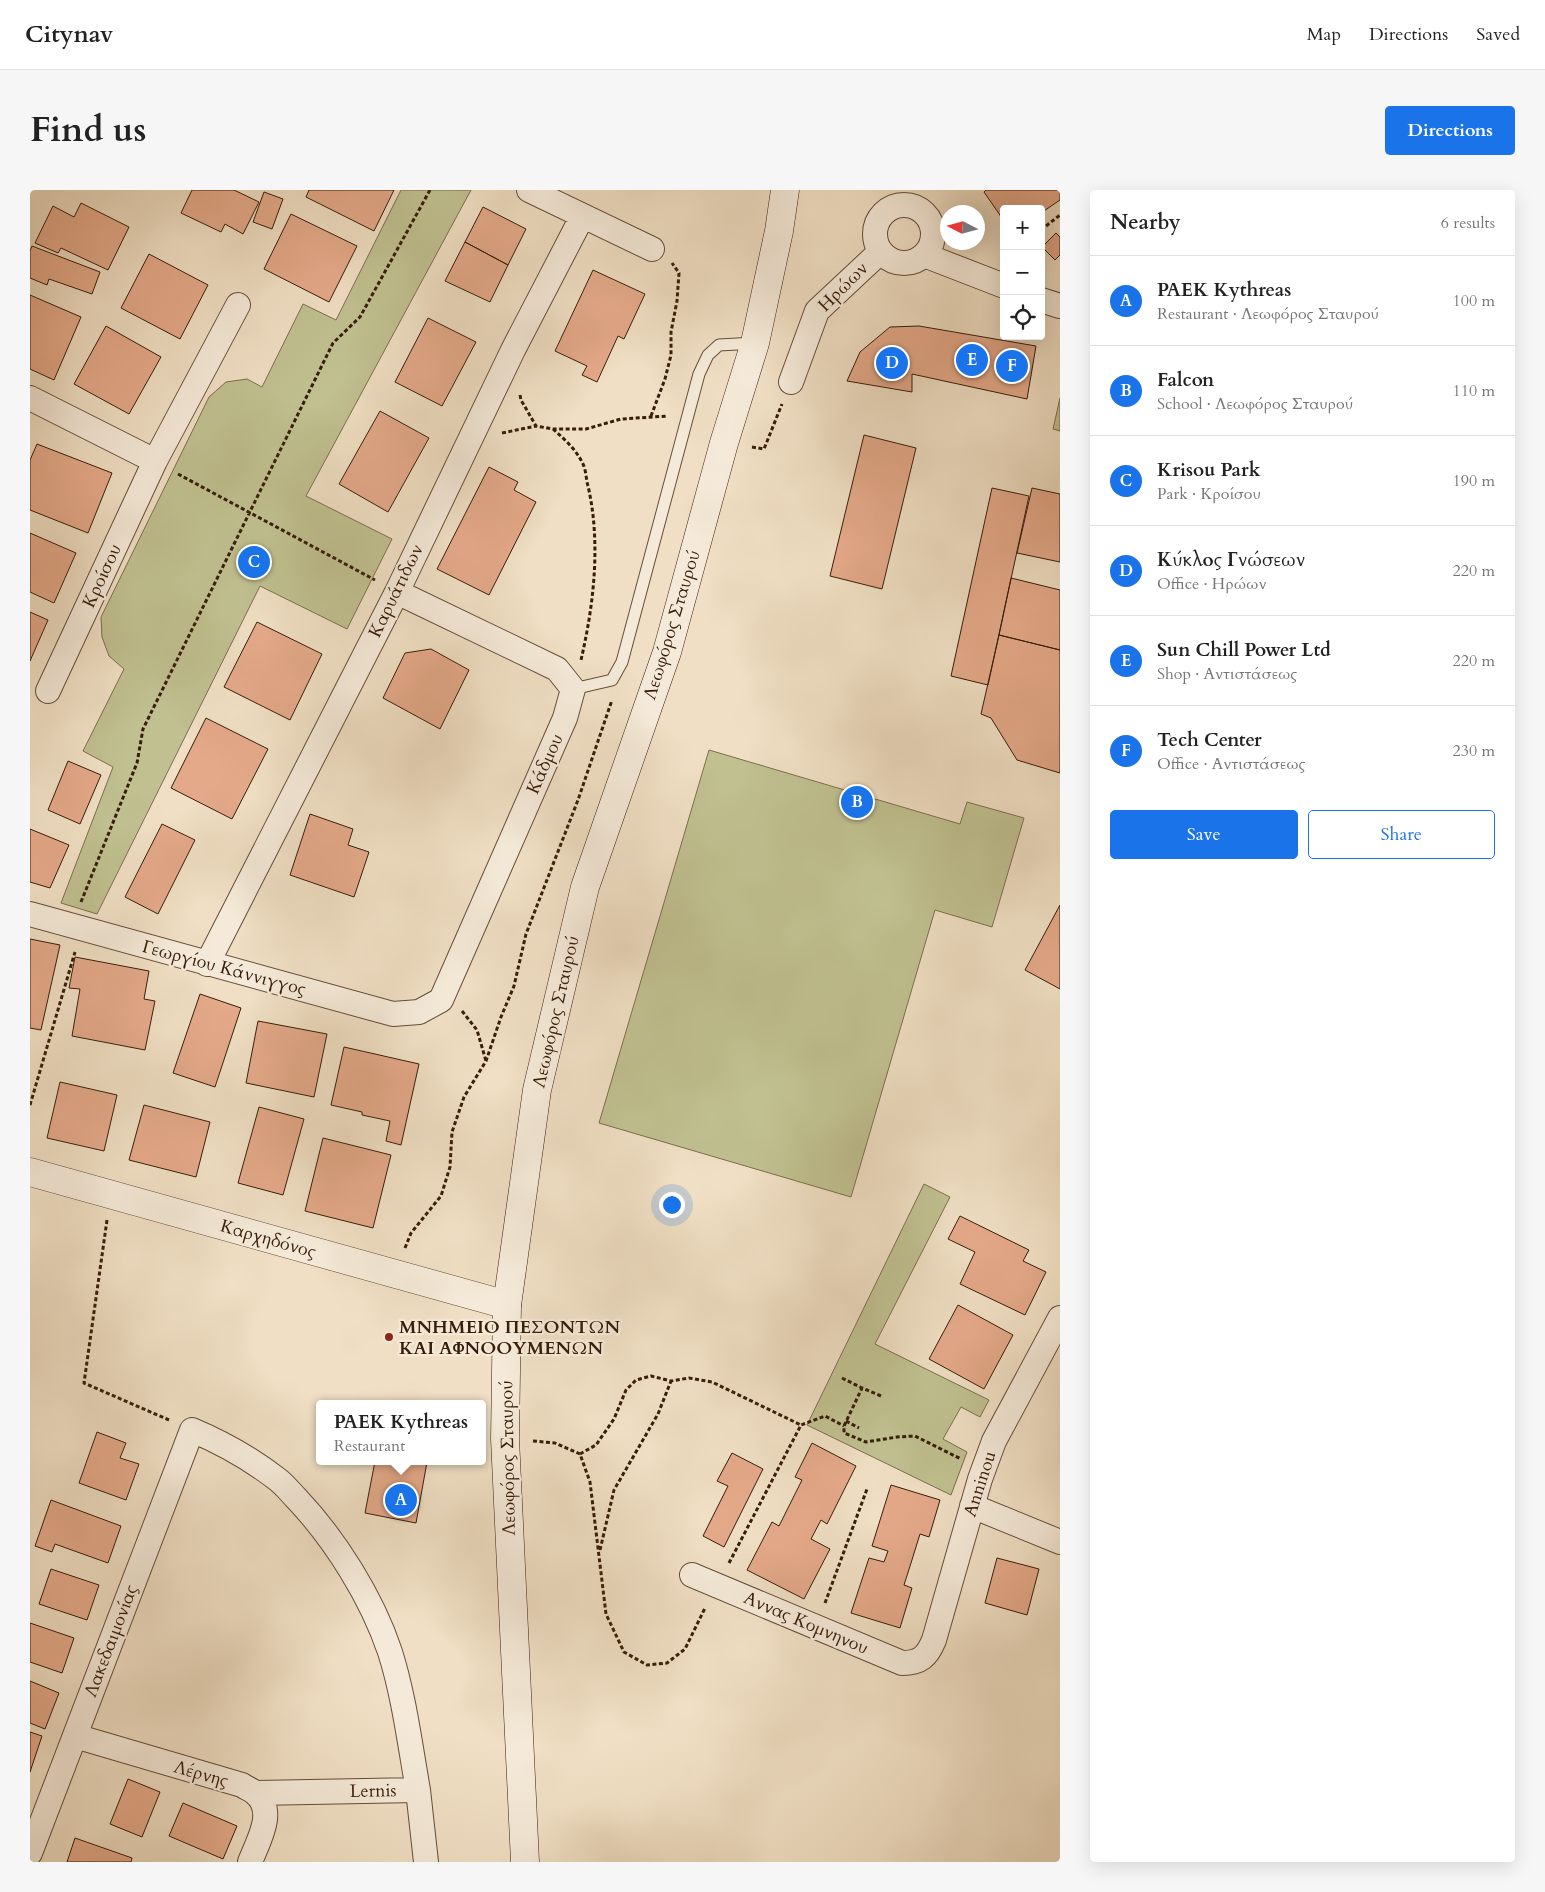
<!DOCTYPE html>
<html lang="en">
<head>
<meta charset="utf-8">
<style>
	body { margin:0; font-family:Cardo,serif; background:#f6f6f6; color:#222 }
	.controls { position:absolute; right:15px; top:15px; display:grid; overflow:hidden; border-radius:5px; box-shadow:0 5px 20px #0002 }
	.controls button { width:45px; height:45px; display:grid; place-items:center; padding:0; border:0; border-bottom:1px solid #e0e0e0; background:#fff; color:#222; font:25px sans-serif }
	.compass { position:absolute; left:910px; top:15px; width:45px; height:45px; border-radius:50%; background:#fff; box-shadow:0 5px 20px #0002; rotate:276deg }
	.you { position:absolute; left:641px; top:1014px; width:18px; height:18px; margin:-12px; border:4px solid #fff; border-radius:50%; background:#1a73e8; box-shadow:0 0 0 8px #1a73e833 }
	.badge { display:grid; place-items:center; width:32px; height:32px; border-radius:50%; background:#1a73e8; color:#fff; font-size:16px; font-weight:700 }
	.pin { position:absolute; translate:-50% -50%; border:2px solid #fff; box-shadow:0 1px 5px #0006 }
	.popup { position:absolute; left:286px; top:1210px; width:170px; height:65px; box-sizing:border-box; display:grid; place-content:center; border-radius:5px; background:#fff; filter:drop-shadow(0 1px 4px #0005); font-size:16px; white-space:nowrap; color:#767676 }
	.popup b { font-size:19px; color:#222 }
	.popup::after { content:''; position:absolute; left:50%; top:100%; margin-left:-10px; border:10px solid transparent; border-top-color:#fff }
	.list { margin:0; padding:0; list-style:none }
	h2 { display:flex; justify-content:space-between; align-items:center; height:65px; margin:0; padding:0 20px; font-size:21px }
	h2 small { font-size:16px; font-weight:400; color:#767676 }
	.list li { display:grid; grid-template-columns:32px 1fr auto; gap:15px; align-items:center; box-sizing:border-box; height:90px; padding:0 20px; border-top:1px solid #e0e0e0 }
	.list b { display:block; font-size:19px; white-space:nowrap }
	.list p { margin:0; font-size:16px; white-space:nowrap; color:#767676 }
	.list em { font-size:16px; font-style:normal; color:#767676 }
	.actions { display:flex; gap:10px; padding:15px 20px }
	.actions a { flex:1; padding:11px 0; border:1px solid #1a73e8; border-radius:5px; text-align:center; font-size:18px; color:#1a73e8 }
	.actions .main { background:#1a73e8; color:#fff }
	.icon { flex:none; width:28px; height:28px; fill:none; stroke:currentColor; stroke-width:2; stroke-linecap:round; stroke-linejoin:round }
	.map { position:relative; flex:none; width:1030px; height:1672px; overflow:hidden; border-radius:5px }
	header { display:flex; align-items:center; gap:30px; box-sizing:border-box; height:70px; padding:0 25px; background:#fff; border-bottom:1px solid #e0e0e0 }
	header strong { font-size:24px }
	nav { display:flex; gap:28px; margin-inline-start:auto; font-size:18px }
	.intro { display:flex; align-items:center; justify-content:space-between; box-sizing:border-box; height:120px; padding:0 30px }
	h1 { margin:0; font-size:35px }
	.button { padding:12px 22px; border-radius:5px; background:#1a73e8; color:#fff; font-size:18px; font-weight:700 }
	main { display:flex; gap:30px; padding:0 30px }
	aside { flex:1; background:#fff; border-radius:5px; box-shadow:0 5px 20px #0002 }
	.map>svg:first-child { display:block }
	.green { fill:#c0c090; stroke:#7c6e4c }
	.building { fill:#e4a989; stroke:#371d09 }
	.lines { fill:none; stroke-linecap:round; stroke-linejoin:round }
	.service-casing { stroke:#654e38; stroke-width:13 }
	.minor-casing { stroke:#654e38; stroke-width:26 }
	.tertiary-casing { stroke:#654e38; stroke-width:29 }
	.secondary-casing { stroke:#371d09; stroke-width:29 }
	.path { stroke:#371d09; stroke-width:3; stroke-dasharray:4 2.5; stroke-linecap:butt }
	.service { stroke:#f5ead9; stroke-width:11 }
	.minor { stroke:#f5ead9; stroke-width:24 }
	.tertiary { stroke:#f5ead9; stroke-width:28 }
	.secondary { stroke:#f5ead9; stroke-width:28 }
	.poi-dot { fill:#8f2418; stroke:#f5ead9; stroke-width:2 }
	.labels { text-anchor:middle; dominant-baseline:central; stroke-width:4.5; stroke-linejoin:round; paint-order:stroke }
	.street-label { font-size:18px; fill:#371d09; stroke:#f5ead9 }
	.poi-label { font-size:18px; font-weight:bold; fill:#371d09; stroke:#f5ead9; text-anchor:start }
</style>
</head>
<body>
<header>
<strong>Citynav</strong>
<nav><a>Map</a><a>Directions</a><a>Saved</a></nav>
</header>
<div class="intro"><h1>Find us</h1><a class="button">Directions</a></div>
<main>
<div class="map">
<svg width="1030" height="1672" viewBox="0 0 1030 1672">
	<rect width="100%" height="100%" fill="#f0dfc4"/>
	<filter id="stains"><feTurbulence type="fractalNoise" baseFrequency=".004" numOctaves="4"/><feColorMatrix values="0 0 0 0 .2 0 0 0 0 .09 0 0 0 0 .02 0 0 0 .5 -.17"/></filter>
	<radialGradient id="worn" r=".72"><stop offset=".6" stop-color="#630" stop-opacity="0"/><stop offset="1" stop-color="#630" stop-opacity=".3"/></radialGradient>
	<path class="green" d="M371,0h70l-165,306 86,43 -45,90 -87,-43 -163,328 -36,-11 52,-136 -30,-16 41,-82 -15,-13 -7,-19 -1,-20 108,-220 17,-15 21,-3 15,8 41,-83 33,16z
		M1030,208v33l-7,-2z
		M679,560l251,74 7,-22 57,16 -32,109 -57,-17 -84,287 -252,-74z
		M894,994l26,13 -75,147 114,56 -9,17 -19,-10 -18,32 24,13 -16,43 -144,-70z"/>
	<path class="building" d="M162,0h42l25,12 -16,32 -18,-10 -4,8 -40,-19z
		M279,0h85l-20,41 -68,-34z
		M956,0h74v10l-19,13v-4h-5l-2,-4 -5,4h-25v12l-20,-29z
		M234,2l19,7 -11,30 -19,-7z
		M51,13l48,24 -21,43 -47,-22 -3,5 -23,-10 18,-37 21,11z
		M453,17l43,22 -18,36 -43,-23z
		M261,24l66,32 -28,56 -65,-33z
		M1026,43l4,4v18l-5,5 -13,-13z
		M435,52l43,23 -18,37 -45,-21z
		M2,56l68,26 -8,22 -43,-15 -2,6 -17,-7v-27z
		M119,64l59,31 -28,54 -59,-31z
		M563,80l52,24 -21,45 -6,-3 -21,46 -15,-7 5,-9 -32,-15z
		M0,105l51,22 -27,63 -24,-11z
		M398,128l48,24 -34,64 -47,-24z
		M76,136l55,31 -32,57 -55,-30z
		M889,136l117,20 -9,53 -115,-25v18l-65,-11 13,-29 30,-25z
		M350,221l49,27 -41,74 -49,-28z
		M834,245l52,13 -34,141 -52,-13z
		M7,254l75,29 -24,60 -58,-23v-50z
		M459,277l29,15 -4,8 22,12 -47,93 -52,-26z
		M962,298l37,8 -41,189 -37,-9z
		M1002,298l28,6v68l-43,-9z
		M0,343l46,20 -22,50 -24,-11z
		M981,388l49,12v60l-61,-15z
		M0,422l18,8 -18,41z
		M227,432l65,32 -32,66 -66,-33z
		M969,445l61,15v123l-43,-13 -26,-42 -10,-4z
		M401,459l38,21 -29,59 -57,-31 22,-45z
		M176,528l62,31 -36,70 -61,-31z
		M38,571l33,14 -21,49 -32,-14z
		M280,624l43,15 -5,16 21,7 -15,45 -64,-22z
		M132,634l33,16 -37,74 -33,-17z
		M0,639l39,16 -19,43 -20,-6z
		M1030,715v84l-35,-19z
		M0,749l30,6 -19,85 -11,-2z
		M45,767l74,14 -5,28 11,2 -10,49 -73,-14 8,-47 -11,-1z
		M170,804l41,14 -26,79 -42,-14z
		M228,831l69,13 -13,63 -68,-14z
		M314,857l75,17 -18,81 -15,-4 4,-20 -28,-6v-3l-31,-7z
		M30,892l57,13 -13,56 -57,-13z
		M114,915l66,17 -14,55 -67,-17z
		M229,917l45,12 -21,76 -45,-12z
		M293,948l68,17 -18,73 -68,-17z
		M930,1026l69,34 -6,11 23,11 -21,43 -65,-31 15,-32 -27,-13z
		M928,1115l55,30 -29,54 -55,-30z
		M67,1242l29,11 -6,15 19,6 -13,36 -47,-17z
		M782,1253l44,23 -29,58 -6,-4 -10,19 19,10 -26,50 -57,-29 25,-48 7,4 23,-46 -7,-3z
		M702,1263l31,16 -39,78 -21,-11 25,-50 -11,-5z
		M345,1271l52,1 -11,61 -51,-10z
		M861,1295l49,15 -11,37 -9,-3 -9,29 -7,22 8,3 -12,40 -49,-15 18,-55 15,4 4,-11 -16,-5z
		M21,1310l70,26 -13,37 -53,-19 -3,8 -17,-6z
		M967,1368l42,11 -12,46 -42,-12z
		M21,1379l48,16 -12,35 -48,-16z
		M0,1433l44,15 -12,35 -32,-11z
		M0,1491l29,12 -14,36 -15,-6z
		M0,1542l12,4 -12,36z
		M98,1589l32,13 -18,45 -32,-13z
		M153,1613l54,23 -14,33 -54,-23z
		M45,1648l57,20 -1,4h-64z"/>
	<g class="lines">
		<defs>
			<path id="service" d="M543,499l39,-9 10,-18 77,-288 9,-19 11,-10 36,-2"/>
			<path id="minor" d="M499,0l123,59
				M845 44a29 29 0 1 1 58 0a29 29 0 1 1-58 0Z
				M894,65l80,31
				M1011,110l19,6
				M761,192l26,-71 63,-59
				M0,208l125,63
				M18,501l107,-230 83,-156
				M0,724l363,100 26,-2 22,-12 124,-282 8,-29 -16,-20 -160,-77
				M177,774l190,-372 116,-242 69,-133
				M942,1316l88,36
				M662,1385l210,88c18,0 25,-6 32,-23l46,-161 14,-38 66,-123
				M45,1546l167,49c4,3 10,5 13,8 22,18 3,48 -5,69
				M226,1603l162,-3 8,72
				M0,1663l162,-423c31,13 59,29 85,49 7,5 13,13 19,19 39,41 76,100 94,154 14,44 20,93 28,138"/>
			<path id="tertiary" d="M0,982l477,133"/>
			<path id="secondary" d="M495,1672l-20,-423 2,-134 30,-215 48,-203 82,-235 57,-209 31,-100 24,-112 6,-41"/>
		</defs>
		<use href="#service" class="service-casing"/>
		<use href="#minor" class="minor-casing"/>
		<use href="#tertiary" class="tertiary-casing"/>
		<use href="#secondary" class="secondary-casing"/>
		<path class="path" d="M1011,40l19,-15
			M490,205l1,5 15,26 17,3h33l35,-10 47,-3
			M621,226l14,-37 6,-24v-23l6,-31 2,-28 -7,-10
			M523,239c11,10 23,20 30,35 3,6 3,15 5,22 13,56 6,118 -7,174
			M472,243l34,-7
			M722,257l12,2 18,-45
			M148,284l197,106
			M51,712l56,-139 6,-34 190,-386 27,-26 70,-127
			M432,821l15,19 9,31
			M0,915l45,-153
			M77,1030l-23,163 85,37
			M375,1058l6,-15 30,-37 9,-29 2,-35 12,-35 22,-36 15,-44 13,-31 12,-52 52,-134 34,-100
			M812,1188l20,10
			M851,1206l-19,-8 -18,38v7l22,9 31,-5 18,-1 46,23
			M816,1231l13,7
			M503,1251l22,2 25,11 10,28 16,132 18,38 23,13 20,-2 18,-14 20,-41
			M550,1264l16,-9 18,-26 12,-29 10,-10 15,-4 20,5 18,-3 23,4 89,43
			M570,1360l14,-60 44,-76 13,-33
			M699,1373l72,-138 24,-9 19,10
			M795,1413l42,-114"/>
		<use href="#service" class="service"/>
		<use href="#minor" class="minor"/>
		<use href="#tertiary" class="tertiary"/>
		<use href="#secondary" class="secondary"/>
	</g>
	<circle class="poi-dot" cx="359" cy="1147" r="5"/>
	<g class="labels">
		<g class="street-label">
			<text transform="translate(813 97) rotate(-45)">Ηρώων</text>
			<text transform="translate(72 386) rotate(-65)">Κροίσου</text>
			<text transform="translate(366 401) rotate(-64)">Καρυάτιδων</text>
			<text transform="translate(642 435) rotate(-73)">Λεωφόρος Σταυρού</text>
			<text transform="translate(515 574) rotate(-66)">Κάδμου</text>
			<text transform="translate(194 778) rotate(15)">Γεωργίου Κάννιγγος</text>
			<text transform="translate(526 822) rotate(-77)">Λεωφόρος Σταυρού</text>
			<text transform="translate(238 1049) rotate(16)">Καρχηδόνος</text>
			<text transform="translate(478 1268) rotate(-91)">Λεωφόρος Σταυρού</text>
			<text transform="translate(950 1294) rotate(-72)">Anninou</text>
			<text transform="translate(776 1433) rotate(23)">Αννας Κομνηνου</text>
			<text transform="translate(81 1451) rotate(-69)">Λακεδαιμονίας</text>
			<text transform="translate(171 1584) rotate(16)">Λέρνης</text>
			<text transform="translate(343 1601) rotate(-1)">Lernis</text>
		</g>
		<g class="poi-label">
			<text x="369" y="1137">ΜΝΗΜΕΙΟ ΠΕΣΟΝΤΩΝ<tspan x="369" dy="21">ΚΑΙ ΑΦΝΟΟΥΜΕΝΩΝ</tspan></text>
		</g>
	</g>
	<rect width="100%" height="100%" filter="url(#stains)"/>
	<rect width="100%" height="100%" fill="url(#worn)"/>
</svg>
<div class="controls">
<button>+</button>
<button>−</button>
<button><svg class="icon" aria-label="locate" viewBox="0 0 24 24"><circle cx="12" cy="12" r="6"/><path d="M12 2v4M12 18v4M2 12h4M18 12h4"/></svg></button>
</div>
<svg class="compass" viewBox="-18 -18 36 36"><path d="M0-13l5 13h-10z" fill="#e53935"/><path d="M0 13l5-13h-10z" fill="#767676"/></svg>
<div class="you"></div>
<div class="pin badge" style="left:371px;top:1310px">A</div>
<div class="popup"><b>PAEK Kythreas</b>Restaurant</div>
<div class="pin badge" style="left:827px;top:612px">B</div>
<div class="pin badge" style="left:224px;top:372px">C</div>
<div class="pin badge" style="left:862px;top:173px">D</div>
<div class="pin badge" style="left:942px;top:170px">E</div>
<div class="pin badge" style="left:982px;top:176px">F</div>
</div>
<aside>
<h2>Nearby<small>6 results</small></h2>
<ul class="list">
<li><span class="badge">A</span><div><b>PAEK Kythreas</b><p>Restaurant · Λεωφόρος Σταυρού</p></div><em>100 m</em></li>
<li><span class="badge">B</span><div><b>Falcon</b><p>School · Λεωφόρος Σταυρού</p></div><em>110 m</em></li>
<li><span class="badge">C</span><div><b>Krisou Park</b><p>Park · Κροίσου</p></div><em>190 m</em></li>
<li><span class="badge">D</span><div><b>Κύκλος Γνώσεων</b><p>Office · Ηρώων</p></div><em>220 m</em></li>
<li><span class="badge">E</span><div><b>Sun Chill Power Ltd</b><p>Shop · Αντιστάσεως</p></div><em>220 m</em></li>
<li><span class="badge">F</span><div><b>Tech Center</b><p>Office · Αντιστάσεως</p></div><em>230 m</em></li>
</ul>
<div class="actions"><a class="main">Save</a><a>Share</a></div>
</aside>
</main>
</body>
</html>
